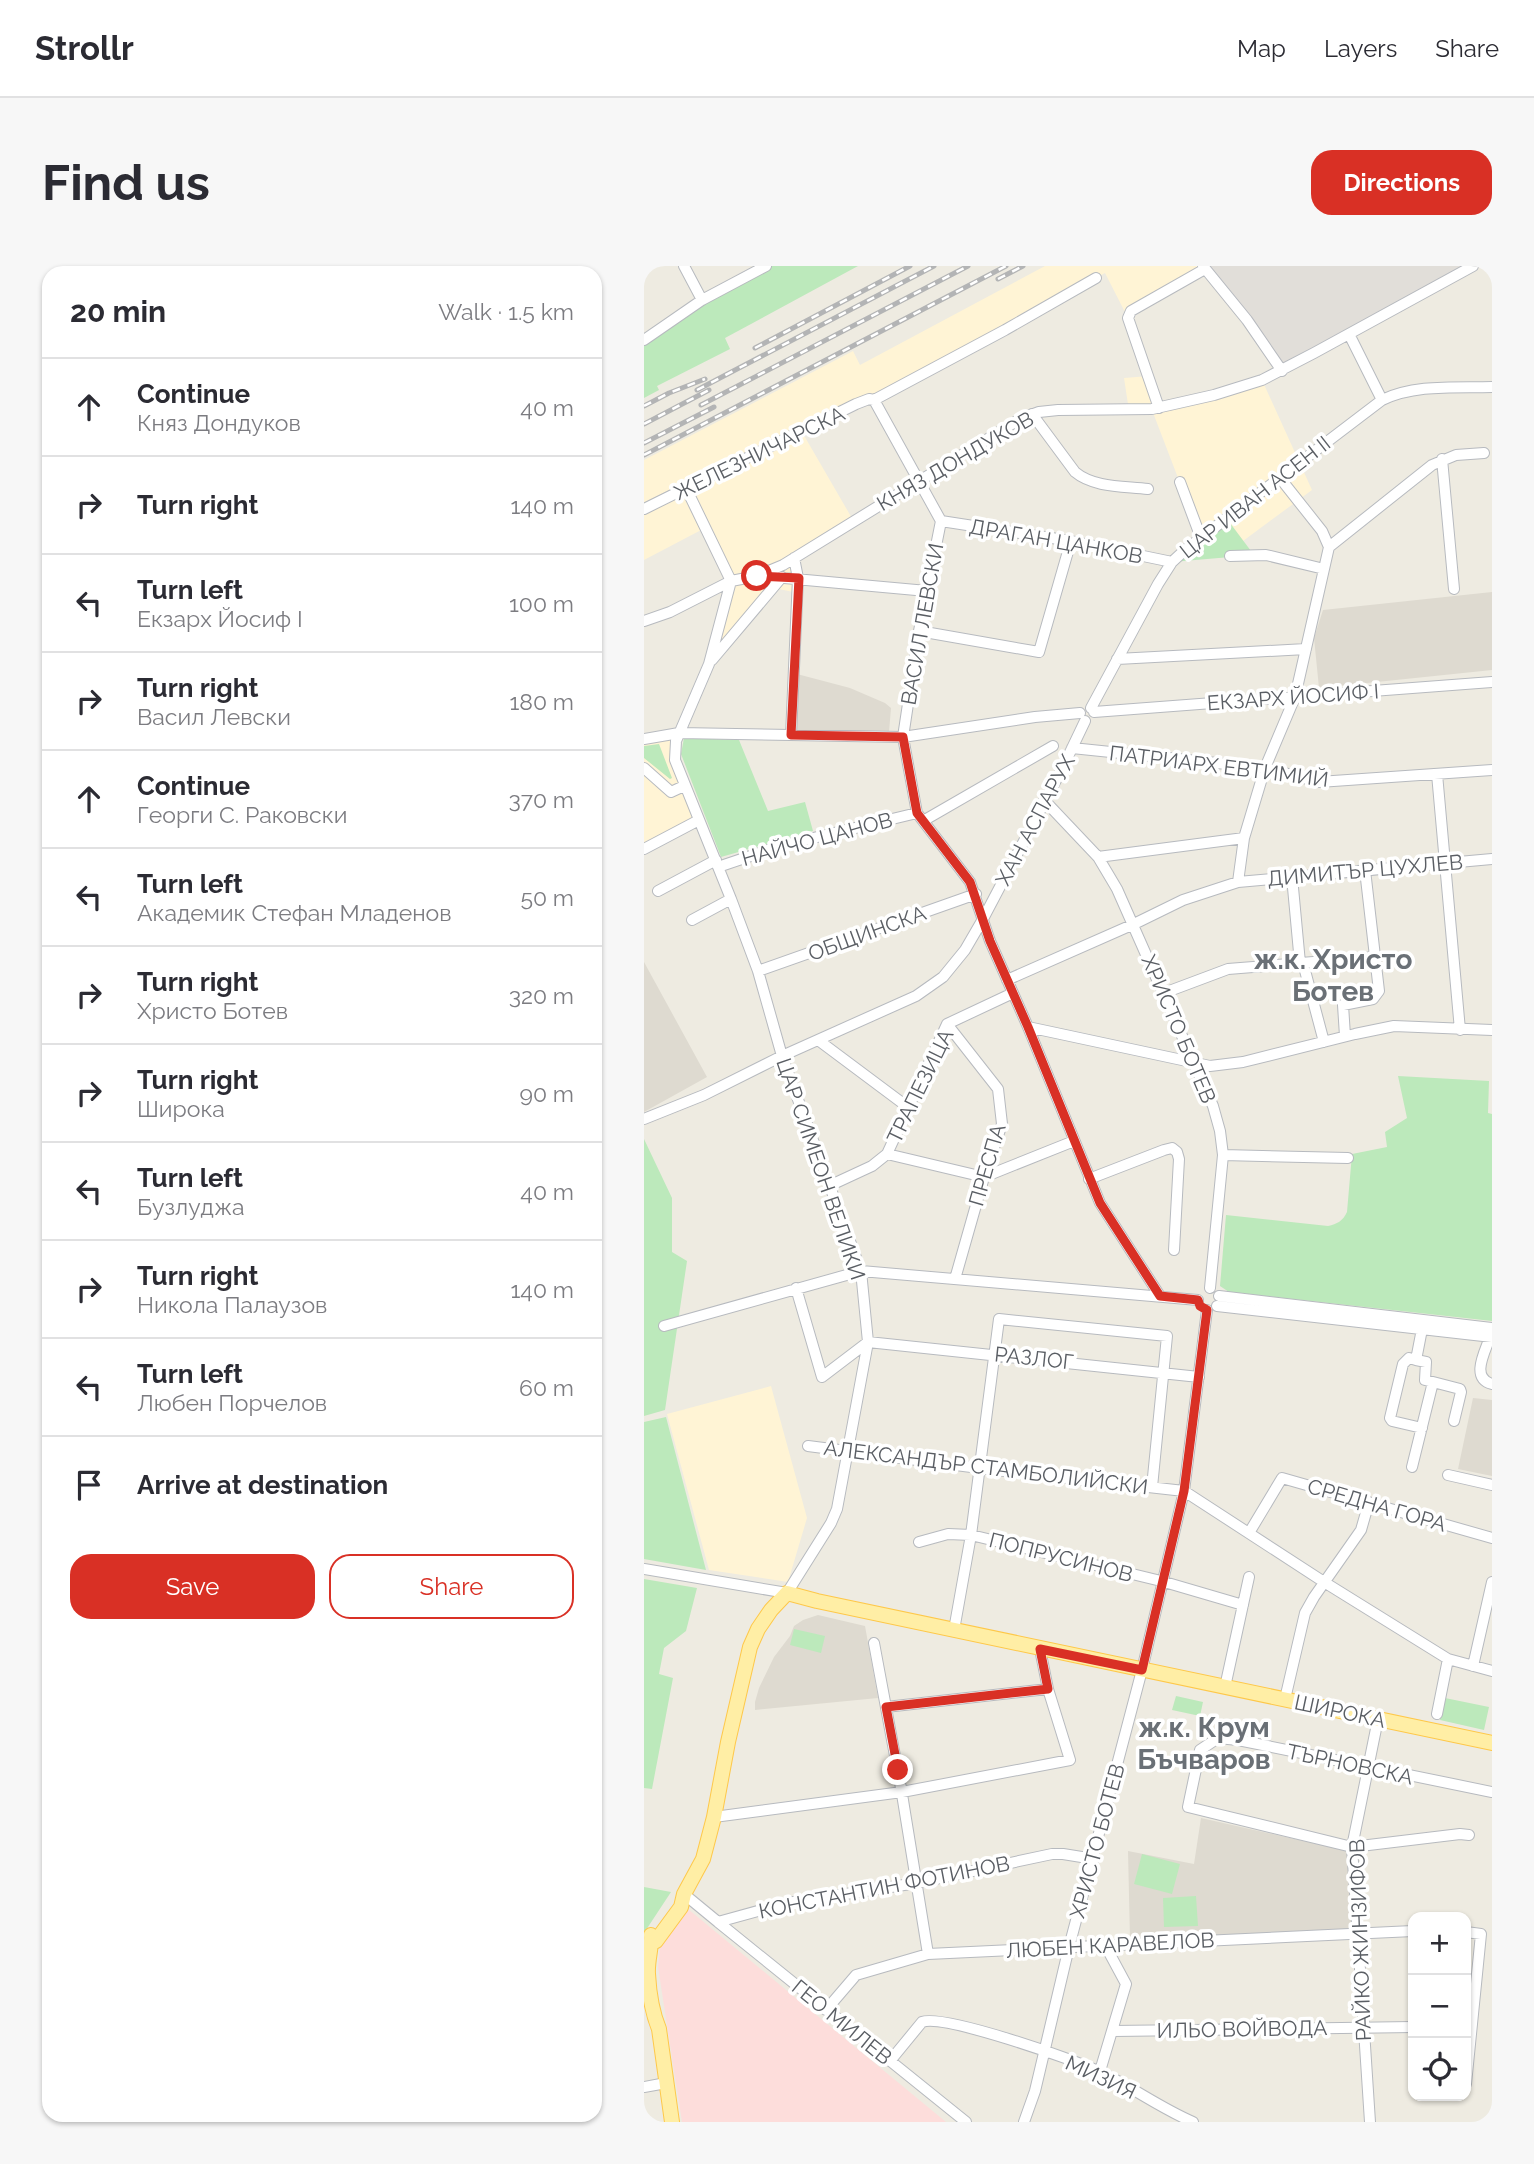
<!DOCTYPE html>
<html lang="en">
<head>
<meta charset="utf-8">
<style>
	body { margin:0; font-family:Raleway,sans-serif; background:#f7f7f7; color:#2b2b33 }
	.controls { position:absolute; right:21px; bottom:21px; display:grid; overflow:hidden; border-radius:14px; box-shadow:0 2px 5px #0004 }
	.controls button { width:63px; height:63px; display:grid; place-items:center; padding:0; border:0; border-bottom:2px solid #e1e1e2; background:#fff; color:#2b2b33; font:35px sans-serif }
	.stop { position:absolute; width:21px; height:21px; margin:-16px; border:5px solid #d93025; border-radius:50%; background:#fff }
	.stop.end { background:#d93025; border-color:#fff; box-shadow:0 2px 7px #0008 }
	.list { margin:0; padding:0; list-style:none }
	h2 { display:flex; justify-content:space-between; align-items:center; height:91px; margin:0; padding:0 28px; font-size:30px }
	h2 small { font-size:23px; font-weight:400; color:#7c7c81 }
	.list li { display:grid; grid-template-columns:46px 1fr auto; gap:21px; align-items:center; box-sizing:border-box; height:98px; padding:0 28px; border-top:2px solid #e1e1e2 }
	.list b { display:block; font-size:26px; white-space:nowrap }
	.list p { margin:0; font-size:23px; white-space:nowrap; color:#7c7c81 }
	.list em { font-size:23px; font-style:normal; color:#7c7c81 }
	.actions { display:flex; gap:14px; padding:21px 28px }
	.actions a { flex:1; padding:16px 0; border:2px solid #d93025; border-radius:21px; text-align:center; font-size:24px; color:#d93025 }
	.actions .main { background:#d93025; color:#fff }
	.icon { flex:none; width:38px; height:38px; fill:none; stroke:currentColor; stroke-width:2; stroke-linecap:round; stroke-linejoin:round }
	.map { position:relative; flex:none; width:848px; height:1856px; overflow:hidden; border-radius:21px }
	header { display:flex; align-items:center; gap:42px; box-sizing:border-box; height:98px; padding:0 35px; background:#fff; border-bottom:2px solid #e1e1e2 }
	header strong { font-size:33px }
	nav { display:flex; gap:38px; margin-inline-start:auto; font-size:24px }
	.intro { display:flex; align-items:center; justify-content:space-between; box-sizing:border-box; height:168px; padding:0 42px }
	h1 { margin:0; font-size:49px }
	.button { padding:18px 32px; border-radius:21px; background:#d93025; color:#fff; font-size:24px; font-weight:700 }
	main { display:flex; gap:42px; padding:0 42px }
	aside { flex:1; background:#fff; border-radius:21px; box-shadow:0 2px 5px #0004 }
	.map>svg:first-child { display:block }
	.commercial { fill:#fff4d5 }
	.industrial { fill:#e1ded9 }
	.education { fill:#dedad0 }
	.medical { fill:#fddddb }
	.green { fill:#bce9bb }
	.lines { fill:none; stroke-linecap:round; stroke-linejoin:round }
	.minor-casing { stroke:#b7babf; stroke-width:12 }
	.major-casing { stroke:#fec84a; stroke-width:16 }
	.minor { stroke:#fff; stroke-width:10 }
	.major { stroke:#ffeea5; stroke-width:14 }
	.rail-casing { stroke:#b3b4b5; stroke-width:5 }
	.rail { stroke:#fff; stroke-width:2.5; stroke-dasharray:8; stroke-linecap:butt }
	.route { stroke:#d93025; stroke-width:9 }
	.labels { text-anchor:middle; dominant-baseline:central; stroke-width:7; stroke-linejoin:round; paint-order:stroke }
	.street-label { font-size:21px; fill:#5a5e64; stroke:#fff }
	.district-label { font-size:28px; font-weight:bold; fill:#6a7076; stroke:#fff }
</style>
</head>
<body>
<header>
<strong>Strollr</strong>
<nav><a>Map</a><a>Layers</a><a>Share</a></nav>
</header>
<div class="intro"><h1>Find us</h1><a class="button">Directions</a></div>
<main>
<aside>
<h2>20 min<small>Walk · 1.5 km</small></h2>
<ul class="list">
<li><svg class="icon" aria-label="ahead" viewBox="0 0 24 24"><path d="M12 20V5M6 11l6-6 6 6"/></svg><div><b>Continue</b><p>Княз Дондуков</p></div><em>40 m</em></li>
<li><svg class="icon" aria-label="right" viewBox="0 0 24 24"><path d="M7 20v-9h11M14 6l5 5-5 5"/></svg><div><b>Turn right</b></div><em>140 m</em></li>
<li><svg class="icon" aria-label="left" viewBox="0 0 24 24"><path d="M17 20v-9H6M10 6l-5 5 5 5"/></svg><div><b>Turn left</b><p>Екзарх Йосиф I</p></div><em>100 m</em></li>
<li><svg class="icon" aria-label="right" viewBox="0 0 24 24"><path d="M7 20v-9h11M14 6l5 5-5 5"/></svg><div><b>Turn right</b><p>Васил Левски</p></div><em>180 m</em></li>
<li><svg class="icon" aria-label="ahead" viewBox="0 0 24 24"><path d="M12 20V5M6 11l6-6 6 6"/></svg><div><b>Continue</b><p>Георги С. Раковски</p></div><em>370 m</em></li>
<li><svg class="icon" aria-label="left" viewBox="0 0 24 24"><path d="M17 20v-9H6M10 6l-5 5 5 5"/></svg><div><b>Turn left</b><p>Академик Стефан Младенов</p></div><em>50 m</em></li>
<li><svg class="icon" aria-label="right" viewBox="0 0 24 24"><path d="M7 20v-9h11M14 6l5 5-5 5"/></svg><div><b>Turn right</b><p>Христо Ботев</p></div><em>320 m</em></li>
<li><svg class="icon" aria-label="right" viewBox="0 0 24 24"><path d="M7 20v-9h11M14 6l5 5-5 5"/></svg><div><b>Turn right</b><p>Широка</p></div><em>90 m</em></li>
<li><svg class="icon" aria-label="left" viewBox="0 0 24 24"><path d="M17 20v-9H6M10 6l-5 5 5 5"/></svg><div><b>Turn left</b><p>Бузлуджа</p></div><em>40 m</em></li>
<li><svg class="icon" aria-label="right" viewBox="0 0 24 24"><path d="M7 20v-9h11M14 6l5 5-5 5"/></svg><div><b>Turn right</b><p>Никола Палаузов</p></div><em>140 m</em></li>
<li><svg class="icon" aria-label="left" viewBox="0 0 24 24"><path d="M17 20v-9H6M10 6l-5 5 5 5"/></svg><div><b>Turn left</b><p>Любен Порчелов</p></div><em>60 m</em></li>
<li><svg class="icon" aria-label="arrive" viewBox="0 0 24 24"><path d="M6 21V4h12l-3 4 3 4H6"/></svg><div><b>Arrive at destination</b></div></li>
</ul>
<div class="actions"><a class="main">Save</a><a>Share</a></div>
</aside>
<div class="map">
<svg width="848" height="1856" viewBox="0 0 848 1856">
	<rect width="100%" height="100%" fill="#eeebe1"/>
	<path class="commercial" d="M401,0h158l-75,52 -23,-45 -303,159 51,88 -59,37 4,36 -24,-5 -65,76 22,-83 -26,-53 -61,32v-100l209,-109 7,14z
		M505,110l10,31 103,-27 50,110 -69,51 -16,-22 -26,19 -49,-128 -23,1 -5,-33z
		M35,467l-4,14 24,73 -55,29v-110z
		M127,1120l36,132 -19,64 -79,-12 -42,-156z"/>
	<path class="industrial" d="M559,0h270l-191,105z"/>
	<path class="education" d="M848,326v78l-173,18 -5,-50 9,-28z
		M153,408l53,14 35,15 6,5 -2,24 -93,-2z
		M0,696l63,115 -63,35z
		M829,1132l19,2v76l-34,-7z
		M174,1349l47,11 13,72 -123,12v-8l4,-14 15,-31 16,-21 4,-10 9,-6z
		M557,1552l147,33 6,83 -224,5 -2,-88 66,13z"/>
	<path class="medical" d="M44,1643l258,213h-264l-24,-155 2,-19z"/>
	<path class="green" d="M122,0h92l-133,72 5,11 -73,37 2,4 -15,8v-58z
		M583,253l27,36 -82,7z
		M40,472l55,2 29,71 37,-9 8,29 -92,26 -40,-103z
		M15,478l13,34 -2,1 -26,-21v-12z
		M754,810l91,5 -1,32 4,1v207l-263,-29 -9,-6 6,-71 102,11c9,-2 15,-5 19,-14l5,-58 35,-7 -2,-15 22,-14z
		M0,873l28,59v54l15,9 -22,149 -21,6z
		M22,1151l40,153 -62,-11v-137z
		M0,1313l53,9 -11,43 -22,17 -5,26 14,4 -21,111 -8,-1z
		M150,1363l31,7 -4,17 -31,-8z
		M532,1430l27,6 -3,14 -28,-6z
		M801,1432l44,9 -5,23 -44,-10z
		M498,1588l38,10 -8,30 -38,-10z
		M0,1621l27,5 -27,41z
		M552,1630l2,30 -34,1 -1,-29z"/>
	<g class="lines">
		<defs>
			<path id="minor" d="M40,0l18,34
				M559,0l44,54 35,51
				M705,68l33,66
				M0,74l58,-40 64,-34
				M230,134l67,121 -22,110 -16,106 14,76 53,69 20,59 38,86 72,176 60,93
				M515,142l-31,-90 3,-7 74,-42
				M388,148l43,58c19,16 50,14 73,17
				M798,193l12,130
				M536,216l21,56
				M0,243l212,-105 13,-5 5,1 131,-70 91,-52
				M297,255l130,20 101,21
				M685,281l103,-82 24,-10 28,-2
				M586,290l36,-1 58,14
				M118,310l165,15
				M0,355l26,-9 61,-31 26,-5 26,-11 237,-146 19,-7 19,-2 94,-1 62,-14 48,-15 52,-27 159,-87
				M275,365l120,21 32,-111
				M473,393l189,-10
				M68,394l70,-83
				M447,442l67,-124 14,-22 13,-12 197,-150c33,-16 73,-12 110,-13
				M450,446l398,-30
				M147,469l7,-157 -4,-20
				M0,473l35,-6 224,4 132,-20 45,-4
				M428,482l193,20 54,14 173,-12
				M0,502l27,24 13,-6
				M793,508l23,256
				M400,534l54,57 19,32 96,217 7,25 3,24 -13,133
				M279,555l130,-75
				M0,583l55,-29
				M454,591l146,-19
				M74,601l62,-21 137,-33
				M648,611l8,86
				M594,616l6,-44 21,-70 30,-71 34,-150 -7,-16 -42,-53
				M14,625l58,-31
				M48,654l39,-21
				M659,697l21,79
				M114,705l218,-77
				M363,714l127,-56 49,-24 55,-18 254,-23
				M520,727l64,-24 147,-12
				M303,758l51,65 4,35 -18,53 -29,102
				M384,761l182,39 33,-4 112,-28 39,-8 98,4
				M701,770l-2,-31 30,-6 6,-8 -14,-121
				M174,774l91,68
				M0,853l60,-24 78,-39 134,-60 27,-19 22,-27 18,-31 81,-154 21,-44
				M243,888l97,23 90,-36
				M579,889l125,3
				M445,913l75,-29 8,-2 5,4 2,7 -5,91
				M187,919l41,-19 15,-12 60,-130 66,-31
				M152,1022l26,89 46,-35 331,35
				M575,1030l273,32
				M573,1040l275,31
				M20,1060l197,-55 337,29
				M846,1071c-5,15 -20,41 2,47
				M772,1094l-7,-2 -6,6 -13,54 2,3 30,7
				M789,1116l27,7 1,3 -7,29
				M164,1180l171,22 205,23 140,91 124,77 44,12
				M768,1201l21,-85 -8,-2 1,-18 -10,-2 6,-31
				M804,1209l44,10
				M605,1267l33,-55 210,60
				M275,1276l29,-8 23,1 190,46 82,24
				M0,1303l143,24 44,-70 6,-14 31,-167 -7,-71 -79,-215 -24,-85 -27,-72 -56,-139 1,-19 33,-77 22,-83 -45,-93
				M310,1364l17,-95 28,-216 168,17 -15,151
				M230,1377l27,145 27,166
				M829,1400l19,-84
				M581,1421l24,-110
				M641,1433l20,-86 9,-16 47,-67 8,-28
				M242,1441l162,-18
				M793,1448l11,-55
				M70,1551l188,-25 168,-32 -22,-71 -8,-40
				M825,1569l-9,-1 -108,13 -164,-40 12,-57 18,-12 20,2 254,52
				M40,1628l34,28 69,-19 130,-20 135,-29h11l31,5
				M74,1656l248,200
				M822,1666l15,2 -15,150
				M182,1744l30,-35 72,-21 485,-23
				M469,1765l300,-4
				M246,1795l32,-39c22,-8 150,37 176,49 33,15 62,37 95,51
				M456,1805l26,-87 -21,-39
				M0,1821l22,-4
				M380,1856l11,-31 34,-144 73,-277 42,-179 23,-181
				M726,1856l-18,-275 26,-128"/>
			<path id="major" d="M143,1327l30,8 675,142
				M7,1669c1,13 -4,26 -3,39 1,18 4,38 11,55l13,93
				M8,1677l4,-2 25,-34 3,-13 19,-35 11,-42 14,-75 22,-95 8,-18 13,-19 16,-17"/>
		</defs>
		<use href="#minor" class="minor-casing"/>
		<use href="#major" class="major-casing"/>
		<use href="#minor" class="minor"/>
		<use href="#major" class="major"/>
		<defs>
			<path id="rail" d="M354,13l25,-13
				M111,82l155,-82
				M53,124l237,-124
				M57,139l267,-139
				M0,140l25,-13 36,-14
				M0,158l65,-34
				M0,177l70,-36
				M0,189l362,-189"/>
		</defs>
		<use href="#rail" class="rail-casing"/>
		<use href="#rail" class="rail"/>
	</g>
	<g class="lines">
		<path class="route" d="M113,310l42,2 -8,157 112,2 14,76 53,69 20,59 38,86 72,176 60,93 38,4 2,6 7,4 -23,181 -42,179 -102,-21 8,40 -162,18 12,63"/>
	</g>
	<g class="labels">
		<g class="street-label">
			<text transform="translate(115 187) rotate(-26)">ЖЕЛЕЗНИЧАРСКА</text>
			<text transform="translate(311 195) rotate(-30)">КНЯЗ ДОНДУКОВ</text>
			<text transform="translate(611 231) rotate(-38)">ЦАР ИВАН АСЕН II</text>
			<text transform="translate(412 275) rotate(10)">ДРАГАН ЦАНКОВ</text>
			<text transform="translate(278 358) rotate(-80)">ВАСИЛ ЛЕВСКИ</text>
			<text transform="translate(649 431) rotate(-4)">ЕКЗАРХ ЙОСИФ I</text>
			<text transform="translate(575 500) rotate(7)">ПАТРИАРХ ЕВТИМИЙ</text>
			<text transform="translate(391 554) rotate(-62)">ХАН АСПАРУХ</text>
			<text transform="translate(173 573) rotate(-15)">НАЙЧО ЦАНОВ</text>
			<text transform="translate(721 604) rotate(-5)">ДИМИТЪР ЦУХЛЕВ</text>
			<text transform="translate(223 667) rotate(-20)">ОБЩИНСКА</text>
			<text transform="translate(535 763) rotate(67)">ХРИСТО БОТЕВ</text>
			<text transform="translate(276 820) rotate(-64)">ТРАПЕЗИЦА</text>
			<text transform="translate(343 899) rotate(-74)">ПРЕСПА</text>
			<text transform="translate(177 903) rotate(71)">ЦАР СИМЕОН ВЕЛИКИ</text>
			<text transform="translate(390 1092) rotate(6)">РАЗЛОГ</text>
			<text transform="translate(342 1201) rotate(7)">АЛЕКСАНДЪР СТАМБОЛИЙСКИ</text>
			<text transform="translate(733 1239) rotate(16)">СРЕДНА ГОРА</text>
			<text transform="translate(417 1291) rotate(14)">ПОПРУСИНОВ</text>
			<text transform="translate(696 1445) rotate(12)">ШИРОКА</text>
			<text transform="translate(706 1498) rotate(12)">ТЪРНОВСКА</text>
			<text transform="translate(453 1575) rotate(-75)">ХРИСТО БОТЕВ</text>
			<text transform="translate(240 1621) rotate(-11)">КОНСТАНТИН ФОТИНОВ</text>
			<text transform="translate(716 1674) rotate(-92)">РАЙКО ЖИНЗИФОВ</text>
			<text transform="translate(466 1679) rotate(-3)">ЛЮБЕН КАРАВЕЛОВ</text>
			<text transform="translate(198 1756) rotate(39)">ГЕО МИЛЕВ</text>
			<text transform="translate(598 1763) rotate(-1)">ИЛЬО ВОЙВОДА</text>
			<text transform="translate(457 1811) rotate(25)">МИЗИЯ</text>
		</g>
		<g class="district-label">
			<text x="689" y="693">ж.к. Христо<tspan x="689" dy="32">Ботев</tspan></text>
			<text x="560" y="1461">ж.к. Крум<tspan x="560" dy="32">Бъчваров</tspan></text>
		</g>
	</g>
</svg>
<div class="controls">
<button>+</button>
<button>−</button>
<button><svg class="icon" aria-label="locate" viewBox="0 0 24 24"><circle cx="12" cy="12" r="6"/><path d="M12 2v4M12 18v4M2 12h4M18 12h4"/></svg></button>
</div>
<div class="stop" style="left:113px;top:310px"></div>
<div class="stop end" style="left:254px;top:1504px"></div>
</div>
</main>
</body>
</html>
